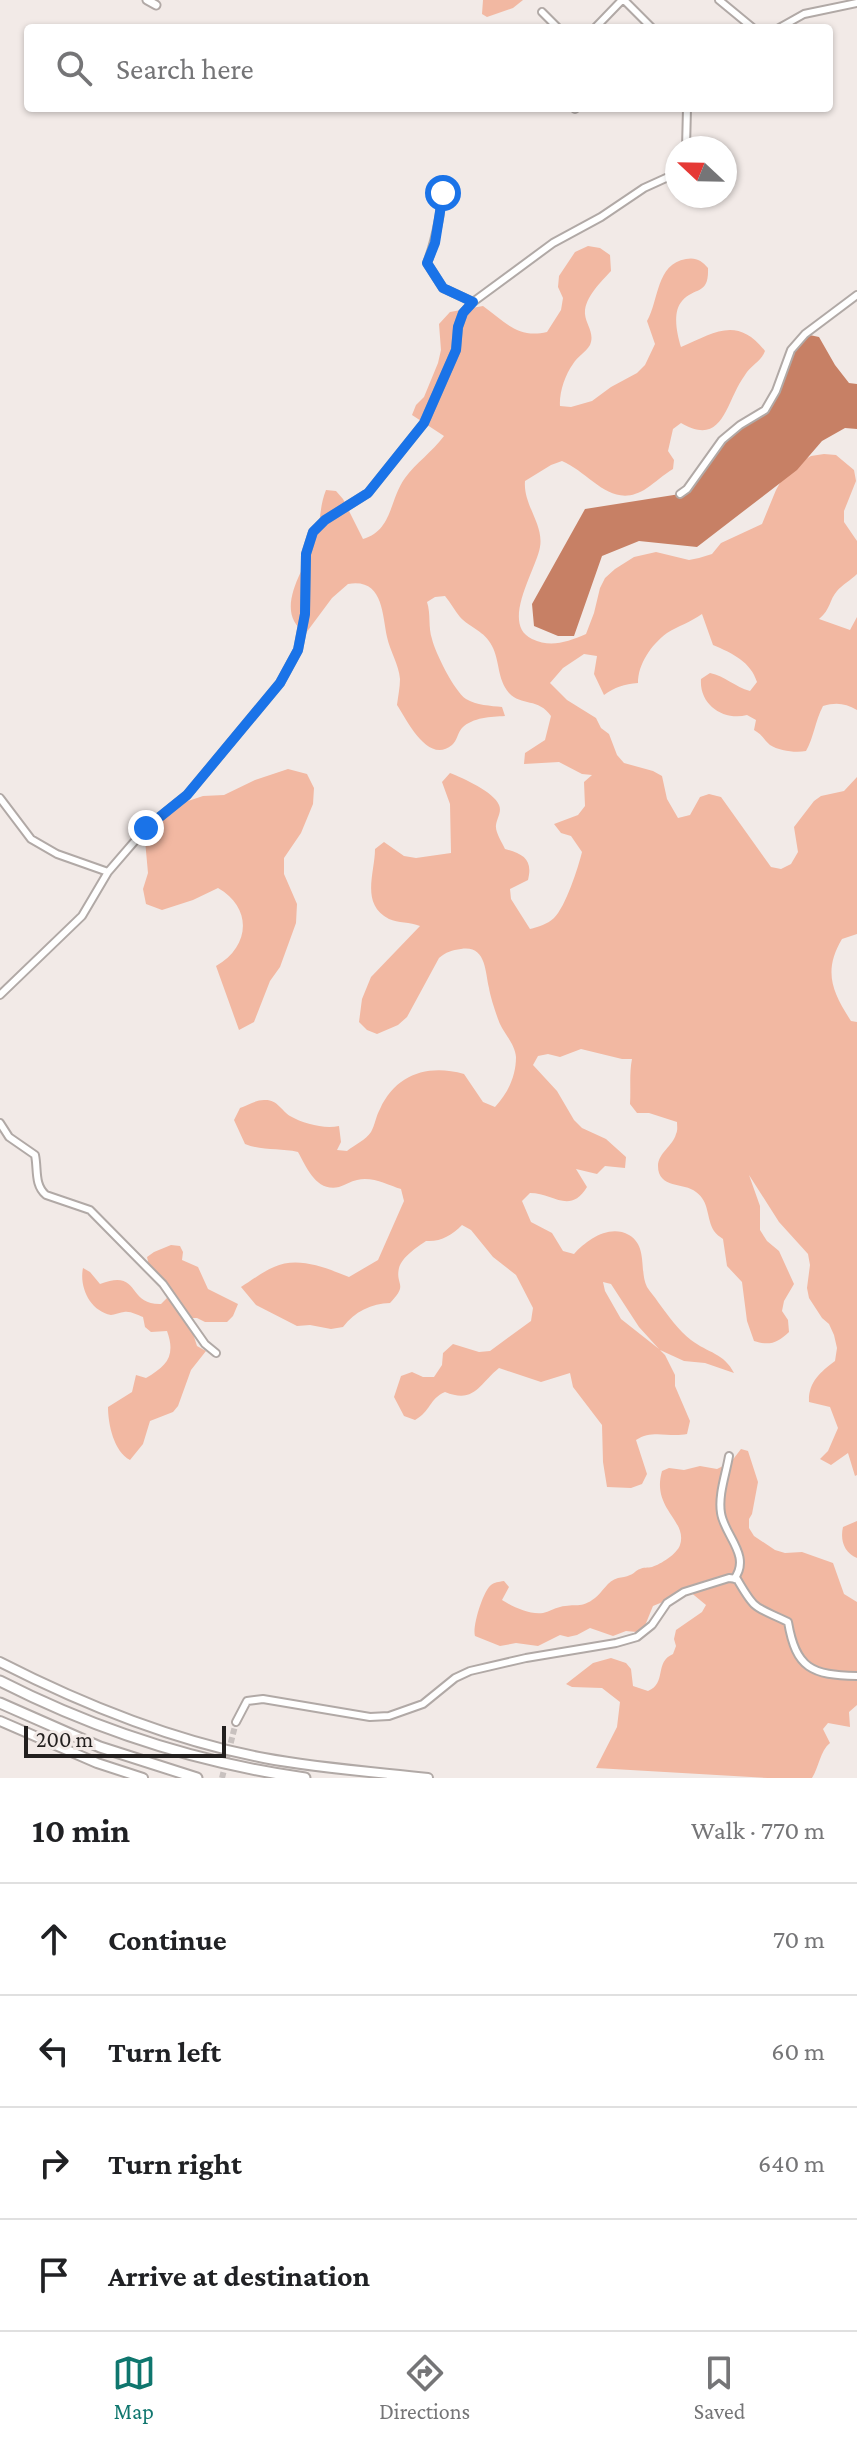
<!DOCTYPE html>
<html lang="en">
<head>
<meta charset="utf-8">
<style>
	body { margin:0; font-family:"Crimson Pro",serif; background:#f6f6f6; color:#202124 }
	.compass { position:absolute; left:665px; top:136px; width:72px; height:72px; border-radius:50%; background:#fff; box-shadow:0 2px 6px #0004; rotate:292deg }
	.scale { position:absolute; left:24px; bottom:20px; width:202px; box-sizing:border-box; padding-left:8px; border:4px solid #221f1e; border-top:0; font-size:22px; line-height:28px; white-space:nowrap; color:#221f1e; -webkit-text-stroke:6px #f2eae7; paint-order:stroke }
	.stop { position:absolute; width:24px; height:24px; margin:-18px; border:6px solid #1a73e8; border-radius:50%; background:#fff }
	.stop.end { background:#1a73e8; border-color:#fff; box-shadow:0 2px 8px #0008 }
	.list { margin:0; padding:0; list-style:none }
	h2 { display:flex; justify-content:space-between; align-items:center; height:104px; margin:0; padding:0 32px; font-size:34px }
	h2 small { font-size:26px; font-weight:400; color:#757577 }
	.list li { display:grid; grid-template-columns:52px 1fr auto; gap:24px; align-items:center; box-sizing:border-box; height:112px; padding:0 32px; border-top:2px solid #e0e0e0 }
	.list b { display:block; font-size:30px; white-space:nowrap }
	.list em { font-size:26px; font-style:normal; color:#757577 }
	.icon { flex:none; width:44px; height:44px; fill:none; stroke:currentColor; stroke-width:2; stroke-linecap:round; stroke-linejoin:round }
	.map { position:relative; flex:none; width:857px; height:1778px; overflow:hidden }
	.search { position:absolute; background:#fff; box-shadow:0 2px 6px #0004; left:24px; right:24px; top:24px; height:88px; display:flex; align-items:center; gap:20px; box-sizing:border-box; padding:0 28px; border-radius:8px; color:#757577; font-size:30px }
	.sheet { height:552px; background:#fff }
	nav { display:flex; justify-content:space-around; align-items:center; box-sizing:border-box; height:112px; border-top:2px solid #e0e0e0; background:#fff; font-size:22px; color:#757577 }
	nav a { display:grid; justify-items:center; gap:4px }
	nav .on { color:#0f766e }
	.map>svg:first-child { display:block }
	.green { fill:#f2b8a2; fill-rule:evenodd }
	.water { fill:#c78065 }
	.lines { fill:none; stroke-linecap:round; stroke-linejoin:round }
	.minor-tunnel { stroke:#c8c1bf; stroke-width:6; stroke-dasharray:6 3; stroke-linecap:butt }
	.minor-casing { stroke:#b1a9a6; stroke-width:10 }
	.tertiary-casing { stroke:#b1a9a6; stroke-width:11 }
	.secondary-casing { stroke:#b1a9a6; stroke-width:12 }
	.trunk-casing { stroke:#b1a9a6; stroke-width:13 }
	.minor { stroke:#fff; stroke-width:6 }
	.tertiary { stroke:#fff; stroke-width:7 }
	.secondary { stroke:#fff; stroke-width:8 }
	.trunk { stroke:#fff; stroke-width:9 }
	.route { stroke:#1a73e8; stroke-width:10 }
</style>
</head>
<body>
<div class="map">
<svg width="857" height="1778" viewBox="0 0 857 1778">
	<rect width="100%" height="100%" fill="#f2eae7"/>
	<path class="green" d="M483,0h40l-10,8 -26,9 -5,-3z
		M588,246l12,2 10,7 1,16c-10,11 -27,27 -26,43 1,11 10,19 5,31 -4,7 -13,12 -17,19 -8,11 -14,29 -13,42l11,1 21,-6 19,-14 26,-14 8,-8 10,-21 -8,-23c12,-21 9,-57 39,-62 10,-2 16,2 22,9 1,28 -13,18 -26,33 -10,11 -5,33 -1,46 33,-14 56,-32 84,4 -4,11 -14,14 -20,24 -20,27 -21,73 -64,48l-8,6 -5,22 6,9 -1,9c-10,6 -17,13 -26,19 -35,24 -56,-15 -85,-27l-11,4 -26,16c-2,24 19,43 15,66 -4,23 -40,77 -8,92 19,9 35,3 54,-5l8,-21 6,-25 5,-10 10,-9 19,-12 22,-5 33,8 10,-2 13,-4 9,-11 41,-19 14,-34 11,-20 24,-14 13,-2 12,1 18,15 2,11 -12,30v11l13,19v33c-6,6 -15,11 -20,17 -8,9 -6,18 -18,28l31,11 7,-13v93c-12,-7 -21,-8 -34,-4 -8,15 -9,31 -17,45 -10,2 -27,0 -36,-6 -6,-5 -7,-10 -16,-15l2,-10 -9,-5c-23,6 -48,-10 -46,-36l9,-6c15,3 25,14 40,18l7,-9c-6,-20 -25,-29 -44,-37l-11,-31c-11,8 -24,12 -35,19 -16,12 -29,31 -29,50 -14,1 -23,4 -34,12l-10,-21 3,-18 -13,-2 -21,14 -13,15 17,17 29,18 5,10 8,6 8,21 7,8 29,8 9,5 5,23 11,19 12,-3 10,-18 9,-3 12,3 50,70 10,2 10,-5 7,-12 -4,-25 20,-26 7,-5 23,-5 13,-14v157l-15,5c-19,32 -10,53 9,82l6,1v453l-2,1 -7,-23 -17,12 -11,-6 8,-8 10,-23 -8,-21 -21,-5c-1,-19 11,-30 26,-41l2,-13 -3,-13 -5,-11 -7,-6 -13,-20 -2,-10 3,-23 -2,-11 -29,-32 -30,-47 11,31v24l7,11 12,10 15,33 -10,17 -2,10 6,9 1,12c-12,11 -19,14 -35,9l-7,-20 -5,-39 -15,-16 -4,-27c-3,-2 -7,-5 -9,-8 -8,-13 -4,-29 -18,-39 -12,-10 -38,-3 -38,-26 0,-13 15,-20 18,-32 2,-4 1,-8 1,-12l-28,-9h-12l-7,-9c1,-16 -1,-30 2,-45h-10l-41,-10 -21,8 -12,-3 -10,2 -5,9 24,26 17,29 8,8 24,11 20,18 -1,11 -20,-2 -8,8 -21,-5 11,18c-17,28 -34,6 -57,6l-8,8 9,21 21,11 11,18 11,3c13,-14 35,-30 55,-19 19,11 10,36 18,52 3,5 8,10 11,15 9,12 21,29 33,38 17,13 33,13 43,33l-29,-10 -21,-2 -24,-11 5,5 10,20v11l15,35 -3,13c-18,4 -34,-5 -51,6l11,34 -5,10 -11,4 -24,-1 -4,-25 -1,-37 -29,-38 -3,-14 -29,9 -42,-14c-20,16 -24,36 -54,24 -16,7 -14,19 -30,28l-11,-4 -10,-19 7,-21 11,-4 11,5h11l8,-12 1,-12 10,-9 26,8 11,-1 41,-30 2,-13 -17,-33 -23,-18 -22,-27 -9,-5c-10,10 -21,17 -36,16 -9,6 -24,16 -27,27 -4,18 10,15 -9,35 -18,0 -36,9 -47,24l-12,2 -21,-4 -13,1 -41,-21 -15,-18c10,-6 21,-15 33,-20 24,-11 52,1 75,10l29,-17 26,-59 -3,-12c-13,-4 -29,-13 -44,-9 -6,1 -12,5 -18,7 -23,5 -32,-19 -41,-35 -18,-4 -36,-1 -53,-8l-11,-24 6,-12c8,-3 16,-8 24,-8 13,-1 17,10 26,16 14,8 34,13 49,10l2,16 -4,8 10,1c7,-6 19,-11 24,-19 4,-7 5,-16 9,-23 16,-35 48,-45 84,-35l19,28 12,5c13,-14 21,-31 21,-50 -1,-13 -11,-22 -16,-33 -3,-7 -10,-28 -11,-36 -4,-17 -3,-43 -28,-39 -9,1 -15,3 -22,9l-32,59 -9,8 -21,9 -10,-4 -8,-8 3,-23 9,-22 49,-51c-10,-4 -22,-3 -31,-7 -29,-15 -14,-46 -14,-70l9,-7 20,14 12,2 35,-5 -1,-49 -8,-22 8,-9c13,5 44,19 49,32 3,7 -2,13 -3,20 -1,7 6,17 9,24 19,5 28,11 23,31l-18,9 1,10 19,30c8,-2 18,-5 24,-11 12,-12 24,-50 28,-66l-11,-16 -10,-3 -7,-9 24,-9 7,-9 -1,-24 8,-7 -10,-1 -23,-12 -35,2 1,-11 20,-13 6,-24c-12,-18 -30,-10 -42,-23 -12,-14 -9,-32 -17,-47 -7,-15 -22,-18 -32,-29 -5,-6 -9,-14 -15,-21l-10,1 -8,5c4,12 1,25 5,37 3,13 22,52 34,60 10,6 25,7 36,8l3,9c-14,1 -32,1 -43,12 -4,4 -5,13 -10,17 -24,20 -45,-25 -55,-40 1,-9 3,-17 3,-26 -1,-14 -10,-28 -13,-42 -5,-24 -4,-59 -39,-53l-16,14 -26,35c-35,-21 0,-66 9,-92 6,-17 4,-34 11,-51l10,1 7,8 20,40c30,-9 26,-39 42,-61 11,-15 27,-26 39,-42l-32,-21 4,-10 8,-8 14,-34 3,-13 -2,-26 11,-12 33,-6c22,16 35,33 64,26l14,-22 2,-12 -5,-11 1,-11 16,-24zM603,1282l8,2 28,43 20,22 -38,-30 -16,-28z
		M288,769l19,5 7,14 -1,16 -12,29 -17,25v16l13,30 -1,19 -16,44 -10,14 -16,41 -15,8 -23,-64c34,-19 37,-58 2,-78l-25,12 -31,10 -16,-6 -3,-15 5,-16 -3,-33 16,-30 42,-14 21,-1 31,-15z
		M171,1245l9,1 3,6 -1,8 16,7 10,22 30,15 -5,12 -6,6h-22l-8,-4h-9l9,28 9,5 -15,19 -13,36 -5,6 -23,9 -7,23 -13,16c-16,-8 -22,-36 -22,-53l24,-15 4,-17 10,3c21,-12 30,-22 21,-47l-16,1 -6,-5 -2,-10c-6,-2 -12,-6 -19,-5 -3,0 -10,3 -13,3 -21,-4 -32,-28 -28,-47l7,4 10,12c41,-16 26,21 61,20l6,-6 -1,-9 -16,-19 -3,-13 7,-5z
		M741,1449l7,2 10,31 -6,32 -3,5v9l5,8 21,14 10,3 17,-1 31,11 11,31 13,8v103l-8,7 1,15 -22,-4 -5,6 7,14c-10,8 -11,24 -18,35h-44l-172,-10 21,-41 3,-25 -18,-14 -30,-1 -6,-3 27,-21 18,-5 15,5 5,6 2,17 15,5c19,-8 6,-29 25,-37l3,-8 -2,-7 2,-9 26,-18 4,-7 -17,-14 -36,15 -9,22 -7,4 -11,-1 -13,5 -23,-8 -13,7 -9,2 -8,-2 -22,11 -22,-3 -16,3 -25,-10c-3,-9 8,-45 16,-51 4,-3 7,-3 13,-4l5,6 -7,13c11,7 28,15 41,13 6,-1 11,-5 17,-6 15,-4 21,2 35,-9 8,-6 12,-17 23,-20 4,-1 8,-1 12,-3 4,-1 6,-5 10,-6 3,-2 8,-1 12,-2 9,-3 25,-13 28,-22 8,-25 -29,-36 -18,-74l7,-3 15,2 16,-4 17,3 14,-7z
		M857,1521v37c-13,-5 -17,-18 -14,-31z"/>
	<path class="water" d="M805,334l14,3 16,28 14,18 8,1v45l-12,-1 -23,13 -25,29 -100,77 -58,-6 -37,15 -28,80h-16l-24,-10 -2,-22 53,-95 95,-15 42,-54 43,-30 26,-60z"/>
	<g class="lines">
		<path class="minor-tunnel" d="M222,1778l14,-56"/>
		<defs>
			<path id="minor" d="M624,0l28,28
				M719,0l34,28
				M542,12l16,16
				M595,28l27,-28
				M779,28l25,-14 53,-11
				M575,109l1,-1
				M686,148l1,-40
				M449,191l-6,2c-3,9 -2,17 -4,26 -3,15 -6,29 -12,44l16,25 30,14
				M680,494l7,-5 35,-49 18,-15 25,-15 11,-19 15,-41 14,-16 52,-39
				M0,798l31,41 26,15 51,18 38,-44 41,-33 93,-112 18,-33 7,-36 1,-60 7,-22 12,-12 43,-27 56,-70 32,-73 2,-23 5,-14 10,-11 80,-59 48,-26 43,-29 33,-15
				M0,995l82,-79 26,-44
				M0,1123l9,14 26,18c3,14 -1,30 11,40l44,15 73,74 42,60 11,9
				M729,1456c-3,18 -11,39 -8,57 3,22 31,43 13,66
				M236,1722l11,-21 16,-2 107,18 19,-1 34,-12 32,-26 15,-7 56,-13 90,-15 21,-6 15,-12 15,-22 17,-11 45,-14 8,1c19,33 18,27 51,43 8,47 24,53 69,54"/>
			<path id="tertiary" d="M147,0l9,5"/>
			<path id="secondary" d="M0,1662c84,43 171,78 264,96 53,10 109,14 164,20
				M0,1721l97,42 46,15"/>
			<path id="trunk" d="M0,1681c96,49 198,82 305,97
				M0,1703l100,44 97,31"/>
		</defs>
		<use href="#minor" class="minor-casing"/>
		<use href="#tertiary" class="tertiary-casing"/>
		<use href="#secondary" class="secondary-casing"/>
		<use href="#trunk" class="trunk-casing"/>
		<use href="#minor" class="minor"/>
		<use href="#tertiary" class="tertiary"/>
		<use href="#secondary" class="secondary"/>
		<use href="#trunk" class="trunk"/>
	</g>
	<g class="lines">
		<path class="route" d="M146,828l41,-33 93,-112 18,-33 7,-36 1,-60 7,-22 12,-12 43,-27 56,-70 32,-73 2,-23 5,-14 10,-11 -30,-14 -16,-25 8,-20 8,-50"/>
	</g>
</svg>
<svg class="compass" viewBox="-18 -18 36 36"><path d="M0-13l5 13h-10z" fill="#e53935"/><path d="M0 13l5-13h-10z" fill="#757577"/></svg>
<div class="scale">200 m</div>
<div class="stop" style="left:443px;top:193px"></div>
<div class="stop end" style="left:146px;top:828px"></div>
<div class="search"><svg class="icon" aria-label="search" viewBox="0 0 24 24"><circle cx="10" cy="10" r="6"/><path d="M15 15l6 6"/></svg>Search here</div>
</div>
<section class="sheet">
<h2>10 min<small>Walk · 770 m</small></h2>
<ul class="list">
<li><svg class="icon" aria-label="ahead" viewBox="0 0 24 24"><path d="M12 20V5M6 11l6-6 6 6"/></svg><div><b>Continue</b></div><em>70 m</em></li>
<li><svg class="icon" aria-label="left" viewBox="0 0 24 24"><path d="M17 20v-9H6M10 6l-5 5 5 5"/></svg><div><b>Turn left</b></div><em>60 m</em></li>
<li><svg class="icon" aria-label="right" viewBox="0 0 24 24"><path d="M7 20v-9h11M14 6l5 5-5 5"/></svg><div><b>Turn right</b></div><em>640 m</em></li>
<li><svg class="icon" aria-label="arrive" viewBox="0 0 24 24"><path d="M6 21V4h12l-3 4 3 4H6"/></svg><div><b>Arrive at destination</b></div></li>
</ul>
</section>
<nav>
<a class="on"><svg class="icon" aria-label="map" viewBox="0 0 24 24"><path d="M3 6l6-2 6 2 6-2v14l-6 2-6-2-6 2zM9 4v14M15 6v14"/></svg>Map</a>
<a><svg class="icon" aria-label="directions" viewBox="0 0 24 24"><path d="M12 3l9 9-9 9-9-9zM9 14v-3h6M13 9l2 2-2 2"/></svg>Directions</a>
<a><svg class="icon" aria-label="saved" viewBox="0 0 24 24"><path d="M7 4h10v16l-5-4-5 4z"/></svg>Saved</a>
</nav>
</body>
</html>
